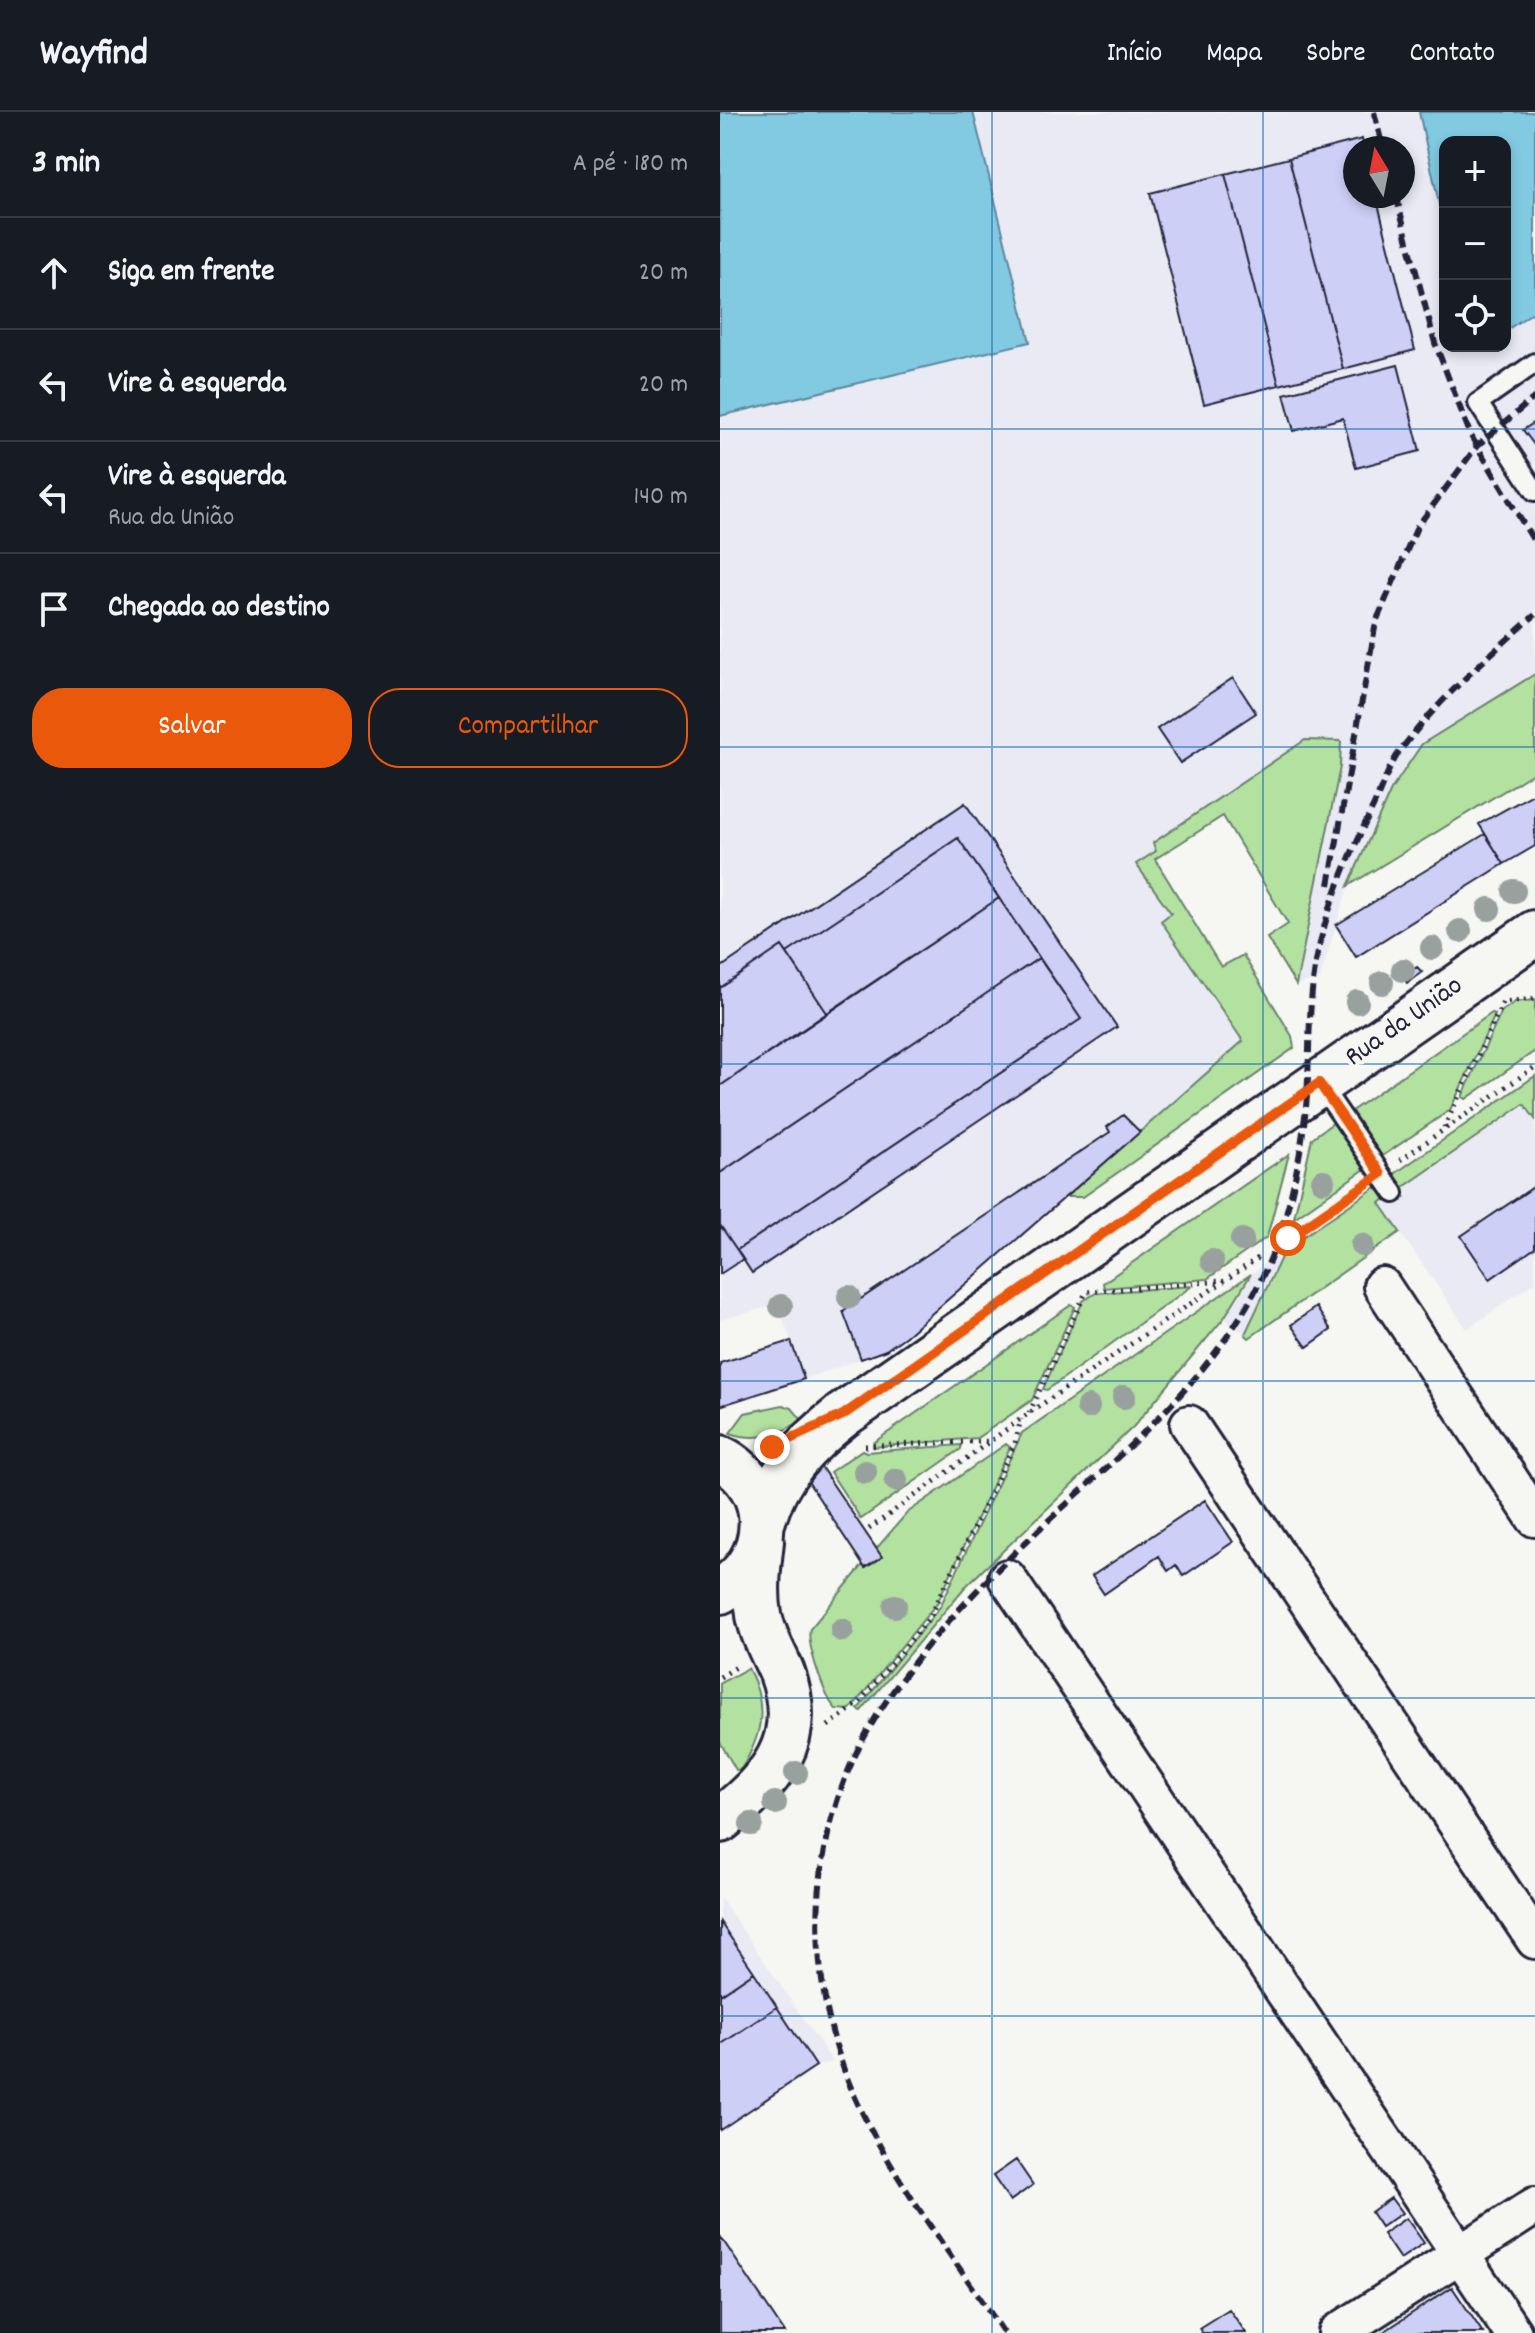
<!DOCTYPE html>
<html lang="pt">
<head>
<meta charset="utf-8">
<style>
	body { margin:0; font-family:Dekko,sans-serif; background:#20242c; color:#f1f3f6 }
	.controls { position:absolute; right:24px; top:24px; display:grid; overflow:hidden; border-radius:16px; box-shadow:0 4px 12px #0003 }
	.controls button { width:72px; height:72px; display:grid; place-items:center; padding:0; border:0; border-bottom:2px solid #363941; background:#171b24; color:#f1f3f6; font:40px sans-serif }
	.compass { position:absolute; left:623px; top:24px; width:72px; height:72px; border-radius:50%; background:#171b24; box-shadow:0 4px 12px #0003; rotate:350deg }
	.stop { position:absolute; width:24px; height:24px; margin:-18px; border:6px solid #ea580c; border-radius:50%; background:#fff }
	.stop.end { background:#ea580c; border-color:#fff; box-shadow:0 2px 8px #0008 }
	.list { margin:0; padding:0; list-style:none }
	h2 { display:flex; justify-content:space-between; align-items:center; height:104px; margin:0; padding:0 32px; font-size:34px }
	h2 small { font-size:26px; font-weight:400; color:#9ea1a6 }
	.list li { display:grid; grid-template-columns:52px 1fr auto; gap:24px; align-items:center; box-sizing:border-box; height:112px; padding:0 32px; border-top:2px solid #363941 }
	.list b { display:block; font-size:30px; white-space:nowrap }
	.list p { margin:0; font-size:26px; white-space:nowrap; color:#9ea1a6 }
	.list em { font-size:26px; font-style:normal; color:#9ea1a6 }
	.actions { display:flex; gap:16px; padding:24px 32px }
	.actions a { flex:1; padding:18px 0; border:2px solid #ea580c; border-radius:32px; text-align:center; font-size:28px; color:#ea580c }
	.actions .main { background:#ea580c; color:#fff }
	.icon { flex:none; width:44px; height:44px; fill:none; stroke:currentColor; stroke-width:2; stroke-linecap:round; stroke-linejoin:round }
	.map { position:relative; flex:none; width:815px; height:2221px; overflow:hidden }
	header { display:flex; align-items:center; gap:48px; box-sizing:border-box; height:112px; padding:0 40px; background:#171b24; border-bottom:2px solid #363941 }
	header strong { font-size:38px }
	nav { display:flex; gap:44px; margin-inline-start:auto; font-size:28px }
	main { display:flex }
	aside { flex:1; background:#171b24 }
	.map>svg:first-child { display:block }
	.built { fill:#eaeaf4; fill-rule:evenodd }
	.green { fill:#b2e1a0; stroke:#6a826e; stroke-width:2 }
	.water { fill:#81cae2; stroke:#5b879f; stroke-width:2 }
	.building { fill:#cdcff7; stroke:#22223b; stroke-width:2 }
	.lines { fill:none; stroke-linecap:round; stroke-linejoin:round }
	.service-casing { stroke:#22223b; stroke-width:24 }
	.minor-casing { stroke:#22223b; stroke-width:42 }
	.tertiary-casing { stroke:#22223b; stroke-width:50 }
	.path { stroke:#22223b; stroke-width:5; stroke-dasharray:2 6; stroke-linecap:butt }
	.service { stroke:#f6f6f2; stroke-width:18 }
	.minor { stroke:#f6f6f2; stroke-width:36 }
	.tertiary { stroke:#f6f6f2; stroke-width:44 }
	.rail { stroke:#22223b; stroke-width:6; stroke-dasharray:12 6; stroke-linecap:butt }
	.tree { fill:#99a19e }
	.route { stroke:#ea580c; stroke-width:10 }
	.grid { fill:none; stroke:#1f6fb2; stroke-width:2; stroke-opacity:0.55 }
	.labels { text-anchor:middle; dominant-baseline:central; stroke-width:8; stroke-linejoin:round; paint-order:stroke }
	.street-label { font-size:28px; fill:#22223b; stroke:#f6f6f2 }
</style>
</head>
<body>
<header>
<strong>Wayfind</strong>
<nav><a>Início</a><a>Mapa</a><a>Sobre</a><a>Contato</a></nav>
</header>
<main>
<aside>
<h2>3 min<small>A pé · 180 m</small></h2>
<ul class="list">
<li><svg class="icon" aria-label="ahead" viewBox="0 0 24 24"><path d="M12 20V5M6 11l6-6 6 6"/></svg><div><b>Siga em frente</b></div><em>20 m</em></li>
<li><svg class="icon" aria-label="left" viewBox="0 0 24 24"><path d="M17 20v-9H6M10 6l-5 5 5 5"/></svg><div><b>Vire à esquerda</b></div><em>20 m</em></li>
<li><svg class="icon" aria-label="left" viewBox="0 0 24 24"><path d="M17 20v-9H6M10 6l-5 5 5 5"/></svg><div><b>Vire à esquerda</b><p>Rua da União</p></div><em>140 m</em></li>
<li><svg class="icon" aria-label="arrive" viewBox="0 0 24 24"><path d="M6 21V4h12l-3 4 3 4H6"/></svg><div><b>Chegada ao destino</b></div></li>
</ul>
<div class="actions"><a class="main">Salvar</a><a>Compartilhar</a></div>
</aside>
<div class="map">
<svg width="815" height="2221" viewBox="0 0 815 2221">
	<rect width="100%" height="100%" fill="#f6f6f2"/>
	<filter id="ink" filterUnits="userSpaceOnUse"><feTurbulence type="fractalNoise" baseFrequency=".0125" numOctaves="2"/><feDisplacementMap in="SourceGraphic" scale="16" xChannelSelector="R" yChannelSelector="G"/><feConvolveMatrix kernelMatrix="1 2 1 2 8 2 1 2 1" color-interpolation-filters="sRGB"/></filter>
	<g filter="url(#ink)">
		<path class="built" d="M253,0h446l26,118v116h60v-15l30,-20v363l-113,70 -31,46 -23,47 -20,49 -28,92 -24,7 44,-218 1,-26 -205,124 35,49 -10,7 82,120 -337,295 -20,14 -82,29 -26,-75 -58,16v-904l309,-74zM635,36h48v48h-48z
			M804,992l11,15v163l-68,47 -87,-126z
			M565,1137l-28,64 -12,21 -21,-16 27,-44z
			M0,1785l113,165 -17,4 -96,64z"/>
		<path class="green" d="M815,562v98l-187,114 43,-96 31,-46z
			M585,628l36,1 -1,26 -44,218 -29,-47 21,-14 -65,-108 -68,43 66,108 22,-12 49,81 2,12 -211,149h-17l177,-156 -82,-120 10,-8 -35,-49 20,-13 -3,-8z
			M815,888v51l-69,48 -4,-2 40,-86 13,-9z
			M772,901l3,2 -45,95 -69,47 -31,-45z
			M815,964v43l-11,-15 -122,84 -9,-13z
			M613,1011l32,46 -71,49 18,-80z
			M569,1042l-22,83 -60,42 -103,9 -1,-5z
			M656,1075l9,12 -5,4 20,29 -151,106 -4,-4 40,-85z
			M531,1162l-27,44 -90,108 -169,161 -104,124 -3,-2 82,-102 82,-174z
			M472,1174l-145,104 -4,-1 40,-88 13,-8z
			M351,1193l4,2 -43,93 -55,38 -104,9v-4z
			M63,1293l9,3 10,12c-23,15 -45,22 -72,13l15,-20z
			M286,1332l4,3 -73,156 -83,102 -5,5 -13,-1c-11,-10 -30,-66 -26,-80l53,-64 3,3 15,-10 -5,-9 31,-36z
			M241,1333v4l-100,70 -31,-47 32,-22 4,2z
			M28,1556c20,37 15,66 -7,101l-5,1 -16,-28v-59z"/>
		<path class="water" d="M0,0h253l57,230 -310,74z
			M699,0h116v199l-30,20v-189h-60v89z"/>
		<path class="building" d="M642,27l2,9h-9v48h21l39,154 -72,19 -54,-211z
			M569,46l54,211 -64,16 -54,-211z
			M505,62l54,211 -75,19 -54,-211z
			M678,253l22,86 -64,17 -13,-50 -49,13 -10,-37z
			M815,310v24l-12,-16z
			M513,566l23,35 -76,50 -23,-34z
			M815,681v53l-31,18 -25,-40z
			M245,691l152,224 -365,246 -15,-23 344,-231 -123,-181 -171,115 -5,-7 -62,42v-20z
			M765,722l19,30 -148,93 -20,-32z
			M238,726l41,60 -172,115 -40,-60z
			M279,786l40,60 -319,215v-87z
			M62,834l45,67 -107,73v-98z
			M319,846l42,61 -344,231 -17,-25v-52z
			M697,855l5,5 -15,11 -5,-6z
			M403,1003l17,17 -234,204 -20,14 -25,9 -18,-48 267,-179 -3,-5z
			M815,1074v62l-45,31 -29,-43z
			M0,1113l23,34 -23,15z
			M596,1195l15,23 -24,17 -16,-22z
			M71,1229l13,38 -84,27v-43z
			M97,1349l65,96 -17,11 -64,-97z
			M485,1388l28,42 -50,34 -7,-11 -8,6 -9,-15 -55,38 -12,-18z
			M0,1810l34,50 -34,23z
			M34,1860l23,35 -57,38v-50z
			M57,1895l39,59 -96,64v-85z
			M296,2048l17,25 -23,16 -17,-25z
			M671,2086l11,15 -21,14 -10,-15z
			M686,2106l18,25 -24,16 -17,-25z
			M0,2124l65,97h-65z
			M732,2175l31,46h-101z
			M509,2197l17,24h-44l-3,-5z"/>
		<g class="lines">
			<defs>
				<path id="service" d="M815,251l-57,40 57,88
					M599,971l75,110"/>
				<path id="minor" d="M662,1174l153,232
					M469,1312l346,516
					M287,1466l506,755
					M617,2221l198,-127"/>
				<path id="tertiary" d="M0,1346c57,28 54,104 0,133
					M43,1408c14,-46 43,-76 80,-105l692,-482
					M0,1708c50,-38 87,-79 62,-147 -8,-19 -19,-37 -23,-58 -4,-24 -1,-49 2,-74"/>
			</defs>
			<use href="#service" class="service-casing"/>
			<use href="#minor" class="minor-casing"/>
			<use href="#tertiary" class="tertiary-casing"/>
			<path class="path" d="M724,1016l59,-126 32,-3
				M680,1048l135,-93
				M568,1126l75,-52
				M309,1301l57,-121 136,-11
				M145,1334l125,-5
				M149,1417l160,-116 229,-155
				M0,1565l18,-11
				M108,1614l31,-23 71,-86 85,-174 6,-24"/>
			<use href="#service" class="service"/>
			<use href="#minor" class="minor"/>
			<use href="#tertiary" class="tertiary"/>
			<path class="rail" d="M654,0l9,36
				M676,84l39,147 36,93 64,107
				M609,773l47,-263 41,-95 60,-81 58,-49
				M284,2221c-46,-69 -99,-137 -137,-211 -66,-126 -67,-283 9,-405 46,-74 108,-136 172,-196 84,-77 175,-152 221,-259 22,-53 33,-109 38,-166 3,-40 1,-81 7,-121 8,-60 34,-116 60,-170 8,-18 15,-39 26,-54 38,-51 88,-95 135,-136"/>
		</g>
		<g class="tree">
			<circle cx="794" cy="779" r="12"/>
			<circle cx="769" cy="797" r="12"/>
			<circle cx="740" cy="819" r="12"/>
			<circle cx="712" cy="836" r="12"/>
			<circle cx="683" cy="858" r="12"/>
			<circle cx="662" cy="871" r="12"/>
			<circle cx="637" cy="890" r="12"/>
			<circle cx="603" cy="1069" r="12"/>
			<circle cx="522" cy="1128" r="12"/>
			<circle cx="642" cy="1133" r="12"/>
			<circle cx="492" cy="1149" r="12"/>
			<circle cx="129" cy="1185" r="12"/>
			<circle cx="61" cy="1194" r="12"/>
			<circle cx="404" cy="1285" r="12"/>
			<circle cx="368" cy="1295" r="12"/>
			<circle cx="145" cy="1360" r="12"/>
			<circle cx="176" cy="1368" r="12"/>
			<circle cx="175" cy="1494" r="12"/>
			<circle cx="122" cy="1518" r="12"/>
			<circle cx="76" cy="1661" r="12"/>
			<circle cx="55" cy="1691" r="12"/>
			<circle cx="31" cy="1712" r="12"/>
		</g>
	</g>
	<g class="lines" filter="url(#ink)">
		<path class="route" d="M52,1335l71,-32 476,-332 62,91 -93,64"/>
	</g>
	<path class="grid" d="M272,0v2221M543,0v2221M0,317h815M0,635h815M0,952h815M0,1269h815M0,1586h815M0,1904h815"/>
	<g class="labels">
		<g class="street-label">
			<text transform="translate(685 911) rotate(-35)">Rua da União</text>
		</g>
	</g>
</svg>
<div class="controls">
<button>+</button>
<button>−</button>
<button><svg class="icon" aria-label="locate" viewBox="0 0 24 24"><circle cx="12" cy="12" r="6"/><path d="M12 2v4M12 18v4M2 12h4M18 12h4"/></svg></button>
</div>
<svg class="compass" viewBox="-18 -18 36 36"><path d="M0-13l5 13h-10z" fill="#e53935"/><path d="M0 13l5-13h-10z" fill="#9ea1a6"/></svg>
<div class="stop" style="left:568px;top:1126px"></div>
<div class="stop end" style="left:52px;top:1335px"></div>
</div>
</main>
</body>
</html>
